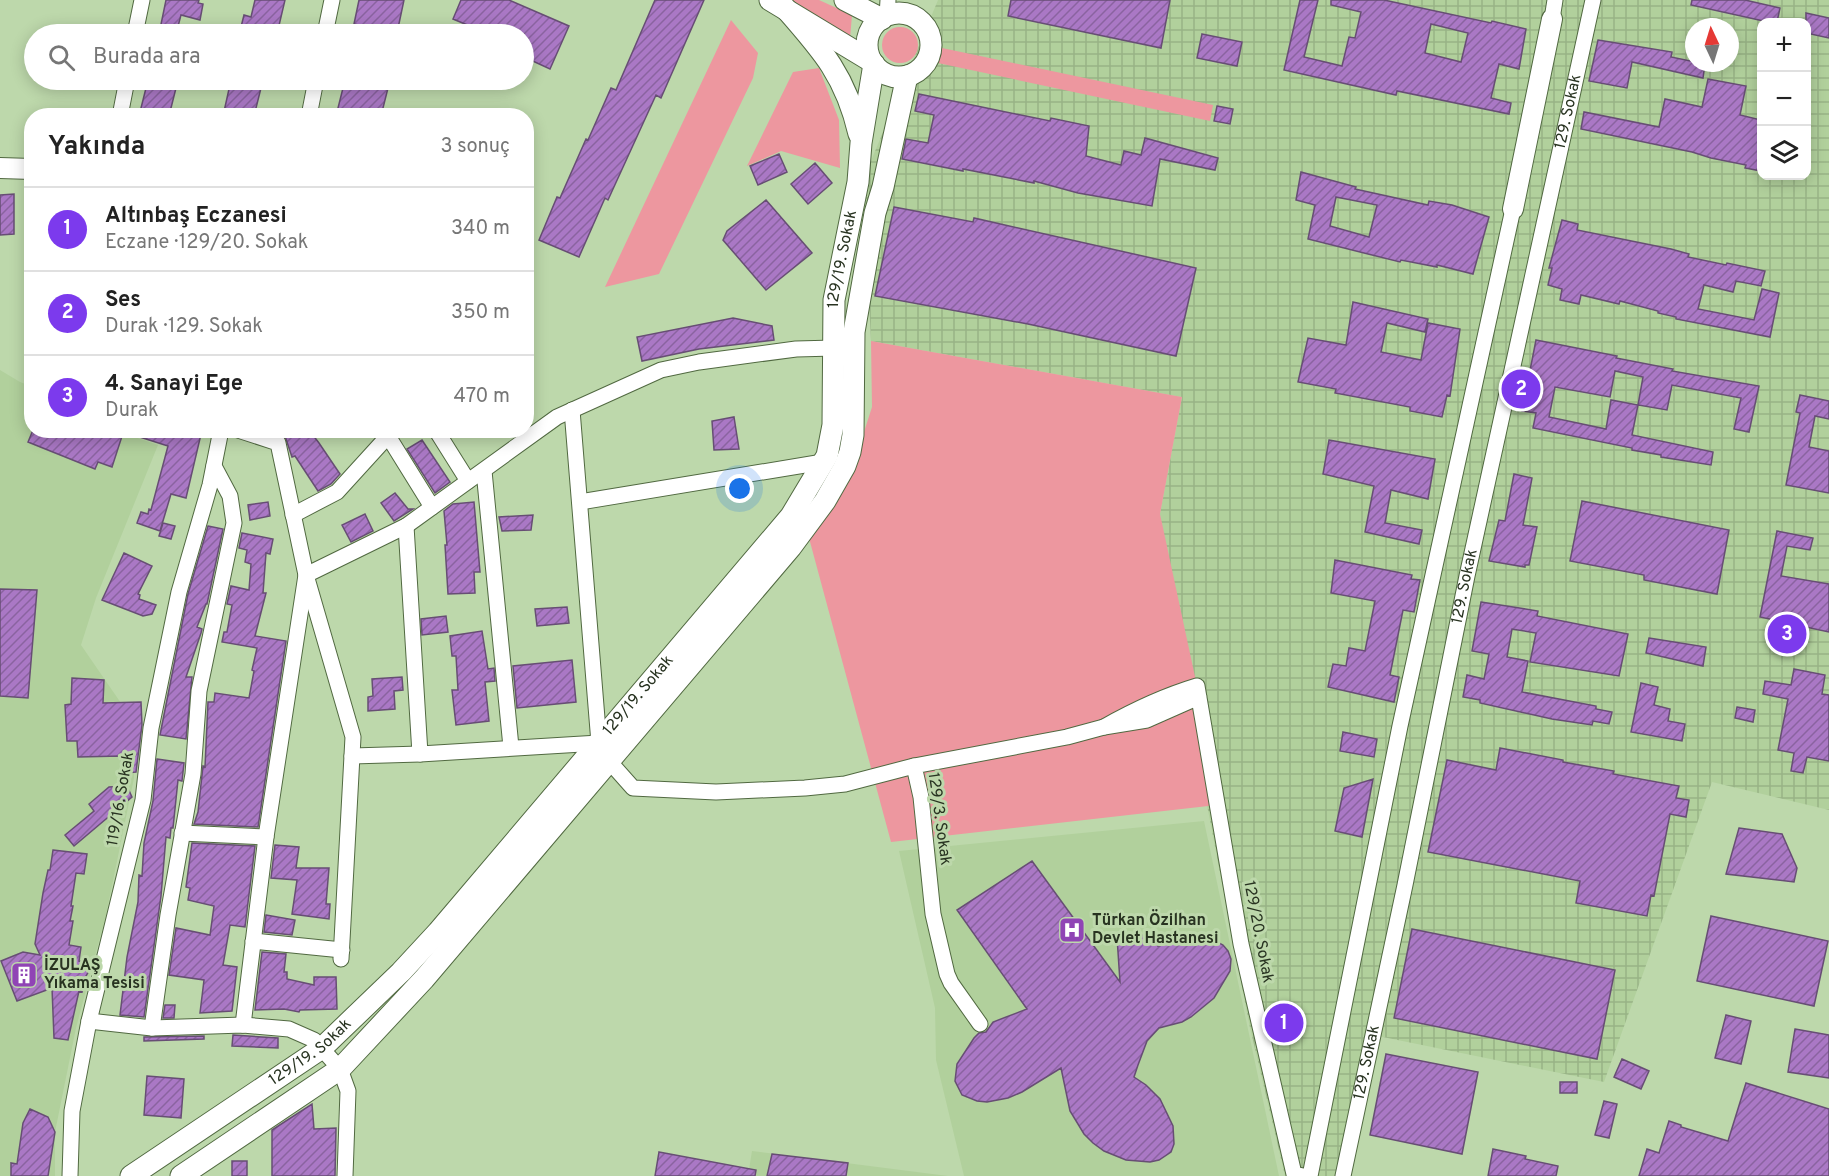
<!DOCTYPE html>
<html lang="tr">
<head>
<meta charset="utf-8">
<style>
	body { margin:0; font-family:Overpass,sans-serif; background:#f2f2f2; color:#222 }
	.controls { position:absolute; right:18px; top:18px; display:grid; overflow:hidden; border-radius:12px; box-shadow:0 3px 15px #0003 }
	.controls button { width:54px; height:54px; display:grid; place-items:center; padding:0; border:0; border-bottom:2px solid #e0e0e0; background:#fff; color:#222; font:30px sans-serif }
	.compass { position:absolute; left:1685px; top:18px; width:54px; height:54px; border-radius:50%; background:#fff; box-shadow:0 3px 15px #0003; rotate:356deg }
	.you { position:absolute; left:740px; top:489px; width:21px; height:21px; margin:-15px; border:4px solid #fff; border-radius:50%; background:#1a73e8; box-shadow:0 0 0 9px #1a73e833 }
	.badge { display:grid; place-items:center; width:39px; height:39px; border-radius:50%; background:#7c3aed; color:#fff; font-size:20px; font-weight:700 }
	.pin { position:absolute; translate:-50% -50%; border:3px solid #fff; box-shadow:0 2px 6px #0006 }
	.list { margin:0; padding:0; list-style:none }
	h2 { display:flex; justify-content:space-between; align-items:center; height:78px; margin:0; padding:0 24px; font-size:26px }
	h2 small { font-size:20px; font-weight:400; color:#767676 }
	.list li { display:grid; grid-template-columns:39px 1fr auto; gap:18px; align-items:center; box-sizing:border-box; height:84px; padding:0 24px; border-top:2px solid #e0e0e0 }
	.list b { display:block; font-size:22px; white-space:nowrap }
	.list p { margin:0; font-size:20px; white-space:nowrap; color:#767676 }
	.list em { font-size:20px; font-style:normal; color:#767676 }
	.icon { flex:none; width:33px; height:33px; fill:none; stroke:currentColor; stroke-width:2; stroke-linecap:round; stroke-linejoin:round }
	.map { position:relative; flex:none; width:1829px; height:1176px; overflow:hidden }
	.search { position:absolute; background:#fff; box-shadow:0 3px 15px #0003; left:24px; top:24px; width:510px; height:66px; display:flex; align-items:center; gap:15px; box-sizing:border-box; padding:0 21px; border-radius:33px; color:#767676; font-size:22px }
	.panel { position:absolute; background:#fff; box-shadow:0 3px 15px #0003; left:24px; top:108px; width:510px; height:330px; border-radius:24px }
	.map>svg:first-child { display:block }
	.built { fill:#b1d09c }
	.industrial { fill:url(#industrial-grid); fill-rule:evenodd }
	.grass { fill:#ed979f }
	.building { fill:url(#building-hatch); stroke:#674e74; stroke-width:1.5; fill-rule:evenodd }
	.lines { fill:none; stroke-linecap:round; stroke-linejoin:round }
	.minor-casing { stroke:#516941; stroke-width:17 }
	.tertiary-casing { stroke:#516941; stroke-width:22 }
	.secondary-casing { stroke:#516941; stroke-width:23 }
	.minor { stroke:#fff; stroke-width:15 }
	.tertiary { stroke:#fff; stroke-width:20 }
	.secondary { stroke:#fff; stroke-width:21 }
	.labels { text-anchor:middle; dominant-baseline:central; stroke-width:6; stroke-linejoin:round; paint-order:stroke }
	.street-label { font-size:16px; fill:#283321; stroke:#bdd8ab }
	.poi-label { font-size:16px; font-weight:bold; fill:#283321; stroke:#bdd8ab; text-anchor:start }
</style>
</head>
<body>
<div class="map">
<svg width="1829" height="1176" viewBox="0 0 1829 1176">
	<defs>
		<pattern id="industrial-grid" width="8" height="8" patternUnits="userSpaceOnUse" patternTransform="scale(1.5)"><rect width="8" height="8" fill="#b1d09c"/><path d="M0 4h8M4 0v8" fill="none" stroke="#98b386"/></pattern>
		<pattern id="building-hatch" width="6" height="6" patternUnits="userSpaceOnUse" patternTransform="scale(1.5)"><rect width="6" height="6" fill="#aa78c5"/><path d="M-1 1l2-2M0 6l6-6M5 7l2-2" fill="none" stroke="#8a63a0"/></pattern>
	</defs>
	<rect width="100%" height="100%" fill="#bdd8ab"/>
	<path class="built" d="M0,370l20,12 11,4 1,44 85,1 41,14 -62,153 -15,47 53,77v56l-28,137 -30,113 -21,104v44h-55z
		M1204,821l75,355h-315l-28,-116 -1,-52 -36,-157z
		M752,1151l196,25h-200z"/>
	<path class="industrial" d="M938,0h891v810l-117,-28 -108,300 -231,-47 -30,141h-58l-35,-148 -66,-342 -24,-172 22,-117 -311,-56 -8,-161zM1762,22h44v154h-44zM1694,27h36v36h-36z"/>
	<path class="grass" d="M792,0h27l33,15 -2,24z
		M731,20l27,33 -5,25 -94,196 -54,13z
		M882 45a18 18 0 1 1 36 0a18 18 0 1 1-36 0Z
		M942,48l271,57 -3,16 -272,-58z
		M819,68l20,52 1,48 -59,-17 -34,15 46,-94z
		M871,341l311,56 -22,117 37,172 20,119 -326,37 -82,-304 38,-53 25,-78z"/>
	<path class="building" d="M166,0h33l-1,3 5,1 -3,16 -19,-5 -5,19h-17z
		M255,0h30l-8,34h-25l-12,-3 4,-16 7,2z
		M359,0h45l-7,33 -43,-9z
		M461,0h48l60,26 -19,43 -26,-12v-23h-35l-36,-15z
		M655,0h49l-43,98 -5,-3 -48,105 -3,-2 -26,59 -40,-17 18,-43 3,1 26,-59 2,1 23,-52 5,2z
		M1011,0h159l-9,48 -153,-32z
		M1300,0h18l-14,57 38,9 7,-29 6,1 6,-26 -30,-7v-5h53l107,23 1,-2 34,8 -7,40 -20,-5 -8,34 20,5 -2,11 -112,-23 -1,4 -112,-25zM1431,24l37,9 -7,29 -36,-9z
		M1692,0h53l35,8 -3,14h-9l-77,-17z
		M1806,13l23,5v20l-23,-5z
		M1202,34l40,8 -5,24 -40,-8z
		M1598,40l74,12 -1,5 34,7 -2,14 -71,-16 -5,26 -38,-7z
		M1708,79l38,7 -6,29 21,5v51l-16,-3 1,-3 -35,-7 -19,-6 -111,-23 3,-17 75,15 6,-28 37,8z
		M148,80h30l-9,36h-30z
		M231,80h32l-9,36h-31z
		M345,80h45l-9,36h-45z
		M919,94l131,27 1,-3 38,8 -3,30 35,9 3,-14 17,4 4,-17 73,20 -3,12 -55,-11 -8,47 -74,-13 -44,-12v2l-71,-14v2l-61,-12 4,-20 22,4 6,-28 -19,-4z
		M1217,106l16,3 -3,15 -16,-3z
		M779,154l8,18 -29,13 -8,-19z
		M815,163l17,20 -24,21 -17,-20z
		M1301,172l55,15 -1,2 73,16 1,-4 23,4 37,12 -16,57 -36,-9v2l-36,-7 -1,2 -92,-23 7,-34 -19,-5zM1336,197l41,8 -8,32 -39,-11z
		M14,194v40l-14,1v-40z
		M766,200l46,53 -46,37 -43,-50 4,-9z
		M894,207l79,15 1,-4 222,50 -20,88 -148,-32 -153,-28z
		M1562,220l16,4 -1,6 94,19 18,5 -1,3 38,8 1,-2 38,8 -4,15 -25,-5 -3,11 -29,-7 -6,24 56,11 8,-31 17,4 -9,44 -94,-18v-2l-18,-4v-2l-38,-10 -1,3 -38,-9 -2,9 -19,-4 2,-11 -14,-4 4,-17h-3z
		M1353,302l75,17 -3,13 -38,-9 -6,29 40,8 7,-37 32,6 -10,67 -3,-1 -5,22 -32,-6v-4l-75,-14 1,-4 -38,-7 10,-44 38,7z
		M733,318l39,8 2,14 -75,9 -57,12 -5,-24z
		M1536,340l81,16 -1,2 57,11 -1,2 87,15 -10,46 -15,-3 7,-31 -69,-13 -5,25 -29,-5 5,-28 -28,-6 -5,26 -55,-10 -6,30 57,12 5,-29 27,5 -6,30 81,17 -2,13 -50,-8v-2l-29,-5v-2l-99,-20 3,-15 -14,-2z
		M1800,395l29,6v18l-14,-3 -6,31 20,4v42l-43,-8 14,-72 -4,-1z
		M734,417l5,32 -25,1 -2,-29z
		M33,430h91l-12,37 -14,-5 -3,7 -67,-27z
		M127,430h75l-16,68 -15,-4 -11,37 -23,-8 4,-11 7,2 1,-5 2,1 17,-64 -41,-13z
		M293,430h16l10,13 21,31 -9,10 -13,7 -23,-35 -3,1 -7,-21z
		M422,440l28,42 -15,11 -28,-44z
		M1329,440l106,19 -7,40 -37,-9 -6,33 37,7 -3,14 -54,-12 9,-46 -51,-12z
		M1514,474l18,4 -9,47 14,2 -8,38h-4v2l-36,-6 10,-41 6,1z
		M395,493l13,16h5l-19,12 -13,-18z
		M1582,501l147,29 -12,64 -73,-14v-5l-74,-14z
		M268,502l2,14 -20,4 -2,-15z
		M474,502l6,70h-6l1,21 -27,1 -3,-49h2l-3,-34 9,-7z
		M365,514l8,17 -22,11 -9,-17z
		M533,515l-2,15 -29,1 -3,-14z
		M163,523l12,3 -4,13 -12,-3z
		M208,526l15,3 -16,75h-1l-9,23 5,2 -1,4 -15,44h6l-6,62 -26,-4 28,-141z
		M1777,531l36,7 -3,12 -23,-4 -6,30 48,8v48l-69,-15z
		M242,533l31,6 -3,15 -4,-1 -3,40h3l-11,43 31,5 -28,186 -64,-3 4,-12 5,-46 2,1 3,-65h6l1,-9 34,5 5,-27 -2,-1 5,-22 -35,-6 2,-10h3l5,-27 -5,-1 4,-18 18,4 2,-26 -6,-2 2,-12 -8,-2z
		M124,553l28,13 -14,28 2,1 -1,4 17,6 -4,9 -9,2 -41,-16z
		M1335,560l77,15 -1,4 9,1 -6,32 -11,-2 -13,65 9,2 -5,25 -66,-15 5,-23 13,2 3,-18 16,3 10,-50 -44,-8z
		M0,589l37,1 -9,108 -28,-2z
		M1481,602l57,9 -1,5 91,18 -9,42 -89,-14 6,-29 -24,-4 -5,28 21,4 -6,31 74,14v3l16,3 -3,12 -16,-3 -1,4 -40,-6 -72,-16v-3l-17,-3 4,-22 17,4 5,-25 -17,-3z
		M567,607l2,16 -32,3 -2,-17z
		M446,616l2,16 -26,3 -1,-16z
		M482,631l6,38 6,-1 1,13 -10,1 4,39 -33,4 -4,-35h6l-2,-34h-4l-2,-20z
		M1649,638l57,9 -3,19 -57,-13z
		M572,660l4,42 -59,6 -4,-42z
		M1794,669l31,6 -3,19 7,1v66l-22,-4 -4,16 -12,-2 3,-18 -16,-3 10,-51 -25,-5 2,-13 26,4z
		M402,677l1,13 -9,1 1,18 -27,2v-14l5,-1 -1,-17z
		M72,678l32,2 -1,23 38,-1 1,23 -6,47 -13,1 -2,-17 -43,1 -1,-16h-10l-2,-36 6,-1z
		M1641,683l17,4 -4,18 16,4 -2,12 17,3 -3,17 -51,-9z
		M1737,707l18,3 -2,12 -18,-4z
		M1343,732l34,7 -3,18 -34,-6z
		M1500,748l63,12v2l51,9 -1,3 66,12 -3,12 13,2 -3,17 -16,-3 -16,82 -3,-1 -4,21 -71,-13 4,-22 -152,-29 19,-92 49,10z
		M157,759l27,4 -2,18 -4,-1 -5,48h-2l-1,10 -4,-1 -5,59 -17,121 -24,-2 7,-58 11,-55 1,-27 3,1 2,-33 9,-42z
		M1373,779l-11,58 -27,-6 9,-43z
		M127,786l5,11 -58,49 -9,-11 29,-24 -5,-7 20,-17z
		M1739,828l43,6 15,34 -3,14 -68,-8z
		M192,843l63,3 -10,81 -15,-2 -7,40 14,2 -5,44 -32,2 4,-33 -35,-5 7,-47 34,7 4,-29 -26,-6 2,-12 -4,-1z
		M275,845l24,2 -3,21h33l-3,36h4l-1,15 -37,-5 5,-34 -26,-2z
		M53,850l34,4 -3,20 -8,-1 -5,33h2l-3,15h3l-4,24 12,2 -2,14 14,2 -9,17 -2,12 -3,-1 -11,49 -14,-2 -2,-50 -35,13 -16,-40 22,-9 17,3 -5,-11 8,-51 5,-23h2z
		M1032,861l88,121 -3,-45 40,-3 1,12 31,-8h21l13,7 5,6 3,8 -1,12 -16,27 -23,19 -9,5 -23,6 -12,13 -9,24 -4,12 12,8 14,14 13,27 1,18 -3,8 -12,8 -9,2 -24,-2 -22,-9 -11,-8 -9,-9 -14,-23 -9,-43 -39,24 -14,6 -21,4 -10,-1 -15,-6 -7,-14 2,-17 17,-26 5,-5 7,-1 7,-10 34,-13 -70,-99z
		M266,915l29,5 -3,15 -28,-3z
		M1711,916l117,25 -14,65 -117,-25z
		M1412,929l203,41 -18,89 -203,-41z
		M262,952l24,2 -2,18h3v7l27,6v-8h22l1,32 -37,1 -1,2 -15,-3 -29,1z
		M165,1005h10l-1,13h-11z
		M1726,1015l25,6 -10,43 -26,-6z
		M1795,1029l34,6v43l-41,-6z
		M233,1035l45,3v10l-46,-2z
		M204,1036v3l-60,2v-4z
		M1386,1054l92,18 -16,82 -92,-19z
		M1622,1059l27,12 -8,18 -27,-12z
		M147,1076l37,3 -3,39 -37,-3z
		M1560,1082h17v11h-17z
		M1746,1083l83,26v67h-190l8,-27 12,4 10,-32 12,4v2l47,14z
		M1604,1101l13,3 -8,34 -14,-3z
		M312,1104l2,25 22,-1 -1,48h-63v-46z
		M30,1109l18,8 7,15 -7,44h-37v-13l6,1 6,-41z
		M1493,1149l33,7 -1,3 33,7 -2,10h-68z
		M659,1152l97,18 -1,6h-100z
		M772,1154l76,9 -2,13h-79z
		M232,1161h15v15h-15z"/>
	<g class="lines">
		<defs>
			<g id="minor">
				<path d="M887,16l1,-16"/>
				<path d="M1552,19l3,-19"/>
				<path d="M135,34l7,-34"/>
				<path d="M325,34l7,-34"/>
				<path d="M120,116l7,-36"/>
				<path d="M309,116l7,-36"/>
				<path d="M572,410l27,333 10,18 24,27 83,4 89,-4 40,-4 69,-18"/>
				<path d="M238,430l40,13 28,132 47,162 -12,222"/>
				<path d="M436,430l32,51"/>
				<path d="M388,436l44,71"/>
				<path d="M484,471l27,276"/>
				<path d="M580,502l243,-40"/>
				<path d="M293,515l44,-23 51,-56 8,-6"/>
				<path d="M406,526l14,228"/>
				<path d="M1199,697l-52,23 -43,7c30,-17 60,-31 93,-41l44,258 53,230 9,2"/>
				<path d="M352,756l68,-2 179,-11"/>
				<path d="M182,833l84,4"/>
				<path d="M253,941l89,9"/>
				<path d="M89,1021l63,7 91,-3 46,4 25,11 26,29 8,22 -3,85"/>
				<path d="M980,1024l-29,-41 -4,-9 -14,-60 -12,-117 -7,-31 153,-29 37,-10"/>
				<path d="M243,1025l23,-188 40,-262 100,-49 151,-109 104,-47 38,-8 97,-13 38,-1"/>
				<path d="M152,1028l16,-113 25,-141 6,-83 35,-168 -4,-27 -16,-30"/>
				<path d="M70,1176l2,-65 17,-90 54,-221 8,-72 28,-136 31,-107 11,-55"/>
				<path d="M1310,1176l90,-450 113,-517"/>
				<path id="s1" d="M1343,1176l62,-291 62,-309 126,-576"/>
			</g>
			<path id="tertiary" d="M0,168l32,1
				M1513,209l39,-190"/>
			<g id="secondary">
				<path d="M770,0l101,61"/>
				<path d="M845,0l37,19"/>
				<path d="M785,8c38,43 61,69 74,126"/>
				<circle cx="899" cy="45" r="32"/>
				<path id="s2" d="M131,1176l191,-128 79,-76 37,-40 353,-416 36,-60 6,-31 1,-125 24,-118 3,-39 13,-79"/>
				<path d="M181,1176l159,-107 84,-90 367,-432 34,-46 20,-35 5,-14 3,-17 1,-103 21,-119 8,-26 24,-111"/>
			</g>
		</defs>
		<use href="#minor" class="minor-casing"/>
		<use href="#tertiary" class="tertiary-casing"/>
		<use href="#secondary" class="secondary-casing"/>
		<use href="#minor" class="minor"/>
		<use href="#tertiary" class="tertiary"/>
		<use href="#secondary" class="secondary"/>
	</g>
	<defs>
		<symbol id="hospital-square" viewBox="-11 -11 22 22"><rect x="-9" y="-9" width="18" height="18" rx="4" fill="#9044b5" stroke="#bdd8ab"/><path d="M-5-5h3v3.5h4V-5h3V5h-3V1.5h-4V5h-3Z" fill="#fff"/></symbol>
		<symbol id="building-square" viewBox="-11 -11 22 22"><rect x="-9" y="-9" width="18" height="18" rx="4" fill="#9044b5" stroke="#bdd8ab"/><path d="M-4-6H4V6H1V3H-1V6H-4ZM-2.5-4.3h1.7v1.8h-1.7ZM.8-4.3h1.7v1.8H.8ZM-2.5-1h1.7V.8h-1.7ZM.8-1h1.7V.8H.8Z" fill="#fff"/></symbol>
	</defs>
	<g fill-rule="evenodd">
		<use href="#hospital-square" x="1057" y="915" width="30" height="30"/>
		<use href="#building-square" x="9" y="960" width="30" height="30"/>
	</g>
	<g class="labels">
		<g class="street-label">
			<text stroke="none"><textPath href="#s1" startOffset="1088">129. Sokak</textPath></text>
			<text stroke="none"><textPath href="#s2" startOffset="1208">129/19. Sokak</textPath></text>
			<text stroke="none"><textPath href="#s1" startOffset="602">129. Sokak</textPath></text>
			<text stroke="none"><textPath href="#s2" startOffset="704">129/19. Sokak</textPath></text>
			<text transform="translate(121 799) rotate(-80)">119/16. Sokak</text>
			<text transform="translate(939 819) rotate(82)">129/3. Sokak</text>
			<text transform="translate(1258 932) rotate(79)">129/20. Sokak</text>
			<text stroke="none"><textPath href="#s2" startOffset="218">129/19. Sokak</textPath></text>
			<text stroke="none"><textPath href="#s1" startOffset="116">129. Sokak</textPath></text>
		</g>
		<g class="poi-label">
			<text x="1092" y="921">Türkan Özilhan<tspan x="1092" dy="18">Devlet Hastanesi</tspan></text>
			<text x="44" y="966">İZULAŞ<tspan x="44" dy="18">Yıkama Tesisi</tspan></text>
		</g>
	</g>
</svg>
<div class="controls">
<button>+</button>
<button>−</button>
<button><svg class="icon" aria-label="layers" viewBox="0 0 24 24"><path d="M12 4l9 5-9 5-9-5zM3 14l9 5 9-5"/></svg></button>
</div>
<svg class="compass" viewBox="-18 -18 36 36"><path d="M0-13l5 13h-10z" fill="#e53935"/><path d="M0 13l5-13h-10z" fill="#767676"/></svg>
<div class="you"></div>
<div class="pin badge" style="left:1284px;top:1023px">1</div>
<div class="pin badge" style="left:1521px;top:389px">2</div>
<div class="pin badge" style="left:1787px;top:634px">3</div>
<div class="search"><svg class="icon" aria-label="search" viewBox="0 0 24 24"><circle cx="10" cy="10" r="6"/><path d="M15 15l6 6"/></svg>Burada ara</div>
<section class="panel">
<h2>Yakında<small>3 sonuç</small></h2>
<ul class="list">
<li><span class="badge">1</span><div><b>Altınbaş Eczanesi</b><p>Eczane · 129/20. Sokak</p></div><em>340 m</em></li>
<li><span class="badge">2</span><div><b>Ses</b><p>Durak · 129. Sokak</p></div><em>350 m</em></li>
<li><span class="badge">3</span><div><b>4. Sanayi Ege</b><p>Durak</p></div><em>470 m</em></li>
</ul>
</section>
</div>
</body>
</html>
